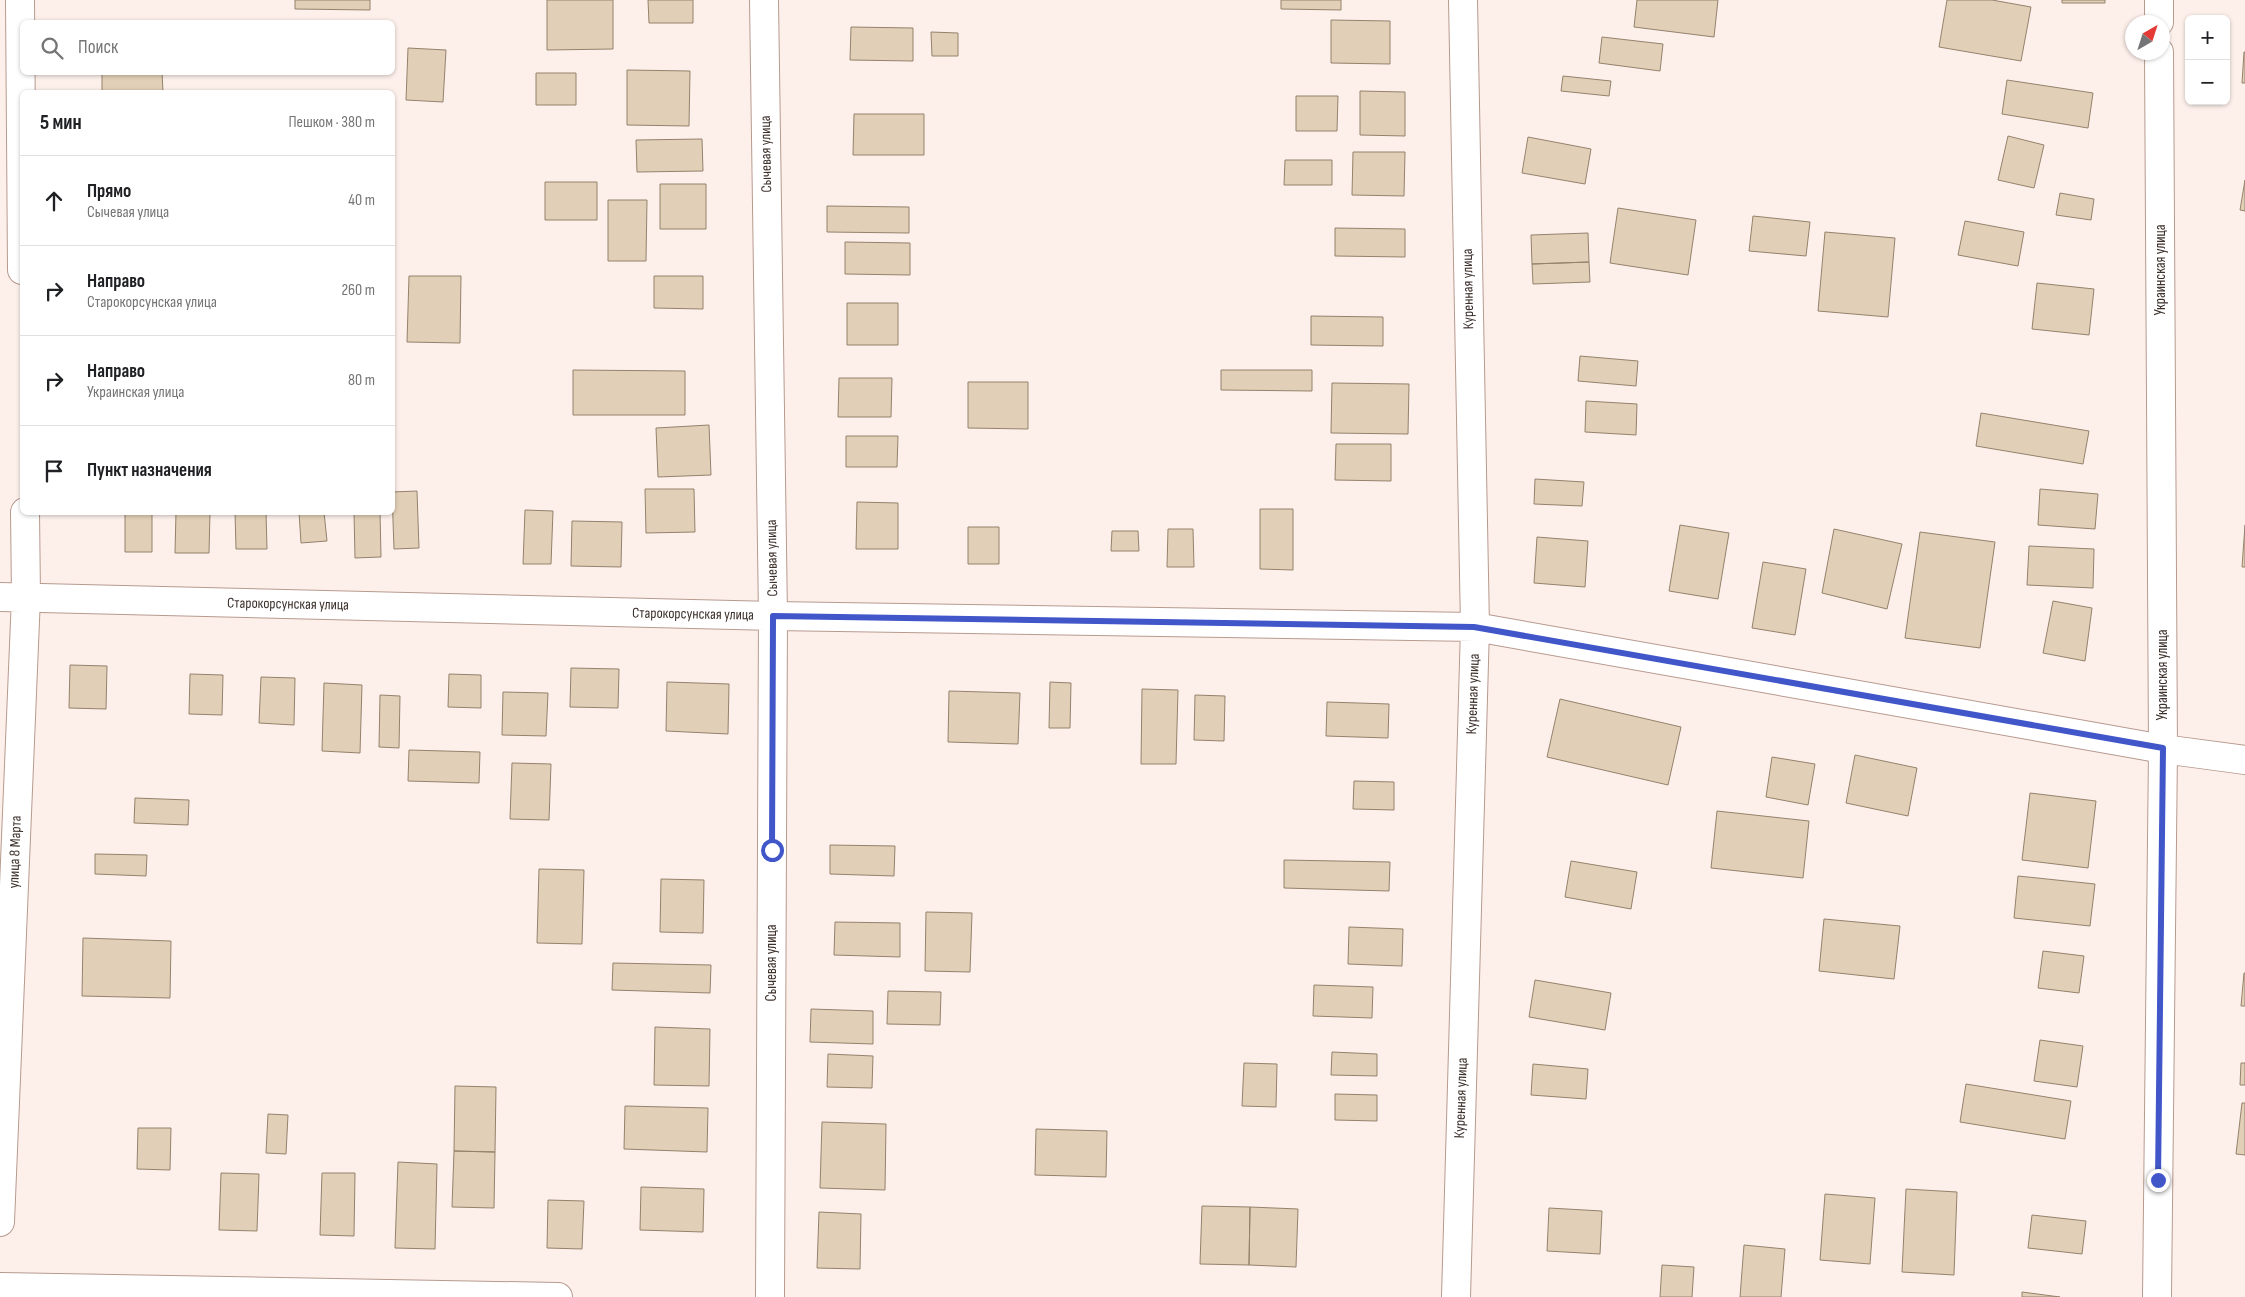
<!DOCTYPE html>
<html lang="ru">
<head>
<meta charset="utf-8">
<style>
	body { margin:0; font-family:"Sofia Sans Condensed",sans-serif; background:#f2f2f2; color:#202124 }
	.controls { position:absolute; right:15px; top:15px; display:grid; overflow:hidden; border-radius:8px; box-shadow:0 1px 4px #0004 }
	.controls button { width:45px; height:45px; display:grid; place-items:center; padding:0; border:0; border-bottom:1px solid #e0e0e0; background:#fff; color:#202124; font:25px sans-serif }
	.compass { position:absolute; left:2125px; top:15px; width:45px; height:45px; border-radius:50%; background:#fff; box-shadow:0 1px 4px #0004; rotate:39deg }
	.stop { position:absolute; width:15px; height:15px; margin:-11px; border:4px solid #4156c9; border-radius:50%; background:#fff }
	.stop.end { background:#4156c9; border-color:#fff; box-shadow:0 1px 5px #0008 }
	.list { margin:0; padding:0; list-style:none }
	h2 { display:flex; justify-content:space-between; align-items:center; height:65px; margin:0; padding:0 20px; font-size:21px }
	h2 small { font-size:16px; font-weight:400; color:#757577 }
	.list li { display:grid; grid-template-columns:32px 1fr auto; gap:15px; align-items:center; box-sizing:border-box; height:90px; padding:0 20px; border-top:1px solid #e0e0e0 }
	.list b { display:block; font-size:19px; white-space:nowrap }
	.list p { margin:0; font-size:16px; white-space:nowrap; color:#757577 }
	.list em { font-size:16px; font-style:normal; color:#757577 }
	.icon { flex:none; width:28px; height:28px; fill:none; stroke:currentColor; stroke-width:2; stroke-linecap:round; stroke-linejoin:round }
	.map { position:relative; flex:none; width:2245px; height:1297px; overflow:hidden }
	.search { position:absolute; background:#fff; box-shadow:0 1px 4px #0004; left:20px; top:20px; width:375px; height:55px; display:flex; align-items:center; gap:12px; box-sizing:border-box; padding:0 18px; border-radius:8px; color:#757577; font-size:19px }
	.panel { position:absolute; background:#fff; box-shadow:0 1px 4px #0004; left:20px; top:90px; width:375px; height:425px; border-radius:8px }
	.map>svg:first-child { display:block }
	.building { fill:#e2cfb7; stroke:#94826c }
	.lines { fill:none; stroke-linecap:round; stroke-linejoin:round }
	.street-casing { stroke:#b79a8e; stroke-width:30 }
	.street { stroke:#fff; stroke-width:28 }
	.route { stroke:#4156c9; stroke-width:6 }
	.labels { text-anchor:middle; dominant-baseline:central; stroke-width:4; stroke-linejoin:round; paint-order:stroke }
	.street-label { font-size:15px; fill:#3d312c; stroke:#fff }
</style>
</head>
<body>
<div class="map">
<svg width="2245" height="1297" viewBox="0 0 2245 1297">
	<rect width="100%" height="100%" fill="#fdf0eb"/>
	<path class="building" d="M295,0h75v10l-75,-1z
		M547,0h66v49l-66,1z
		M648,0h45v23h-44z
		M1281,0h60v10l-60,-1z
		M1637,0h81l-4,37 -80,-10z
		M1947,0h45l39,7 -10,54 -82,-14z
		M2062,0h43v3h-43z
		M1331,20l59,1v43l-59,-1z
		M851,27l62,1v33l-63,-1z
		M931,32l27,1v23h-26z
		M1602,37l61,7 -3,27 -61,-8z
		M408,48l38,2 -3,52 -37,-2z
		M2244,52h1v31h-3z
		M627,70l63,1 -1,55 -62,-1z
		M102,72h60l1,20h-61z
		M536,73h40v32h-40z
		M1563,76l48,5 -2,15 -48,-5z
		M2007,80l86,13 -5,35 -86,-14z
		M1360,91l45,1v44l-45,-1z
		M1296,96h42l-1,35h-41z
		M854,114h70v41h-71z
		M2008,136l36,9 -10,43 -36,-8z
		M1528,137l63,12 -6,35 -63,-11z
		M702,139l1,32 -66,1 -1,-32z
		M1353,152h52l-1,44 -52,-1z
		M1285,160h47v25h-48z
		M2245,180v31l-5,-1z
		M545,182h52v38h-52z
		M660,184h46v45h-46z
		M2060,193l34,6 -3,21 -35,-5z
		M608,200h39l-1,61h-38z
		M827,206l82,1v26l-82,-1z
		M1618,208l78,12 -8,55 -78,-12z
		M1753,216l57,6 -4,34 -57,-5z
		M1965,221l59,11 -6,34 -60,-11z
		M1335,228l70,1v28l-70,-1z
		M1825,232l70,6 -7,79 -70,-6z
		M1588,233l1,29 -57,2 -1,-29z
		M845,242l65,1v32l-65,-1z
		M1589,262l1,20 -57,2 -1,-20z
		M409,276h52l-1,67 -53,-1z
		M654,276h49v33l-49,-1z
		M2037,283l57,6 -5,46 -57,-6z
		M847,303h51v42h-51z
		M1311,316l72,1v29l-72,-1z
		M1580,356l58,5 -2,25 -58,-5z
		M573,370l112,1v44h-112z
		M1221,370h91v21l-91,-1z
		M839,378h53l-1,39h-53z
		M968,382h60v47l-60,-1z
		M1332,383l77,1 -1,50 -77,-1z
		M1586,401l51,3 -1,31 -51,-3z
		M1981,413l108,18 -6,33 -107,-18z
		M709,425l2,50 -53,2 -2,-49z
		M846,436h52l-1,31h-51z
		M1336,444h55v37l-56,-1z
		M1535,479l49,3 -2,24 -48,-2z
		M645,489h49l1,43 -49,1z
		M2040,489l58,5 -3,35 -57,-4z
		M417,491l2,57 -25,1 -2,-57z
		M857,502l41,1v46h-42z
		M1260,509h33v61l-33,-1z
		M525,510l28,1 -2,53h-28z
		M125,512h27v40h-27z
		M176,512h34l-1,41h-34z
		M235,512h31l1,37h-31z
		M299,512h25l3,29 -26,2z
		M354,512h26l1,45 -26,1z
		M572,521l50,1 -1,45 -50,-1z
		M1680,525l49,8 -11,66 -49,-8z
		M2245,525v42h-3z
		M968,527h31v37h-31z
		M1168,529h25l1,38h-27z
		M1834,529l68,15 -15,65 -65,-16z
		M1112,531h26l1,20h-28z
		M1920,532l75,10 -15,106 -75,-10z
		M1537,537l51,4 -3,46 -51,-4z
		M2029,546l65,3 -1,39 -66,-3z
		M1763,562l43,7 -11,66 -43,-7z
		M2053,601l39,7 -7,53 -42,-8z
		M70,665l37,1 -1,43 -37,-1z
		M571,668l48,1 -1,39 -48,-1z
		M190,674l33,1 -1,40 -33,-1z
		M449,674l32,1v33l-33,-1z
		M261,677l34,1 -1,47 -35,-2z
		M667,682l62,2 -1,50 -62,-3z
		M1050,682l21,1 -1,45h-21z
		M324,683l38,2 -2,68 -38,-2z
		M1142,689l36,1 -2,74h-35z
		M949,691l71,2 -2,51 -70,-2z
		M503,692l45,1 -2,43 -44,-1z
		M380,695l20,1 -1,52 -20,-1z
		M1195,695l30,1 -1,45 -30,-1z
		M1560,699l121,28 -13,58 -121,-28z
		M1327,702l62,2 -1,34 -62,-2z
		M409,750l71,2 -1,31 -71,-2z
		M1855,755l62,13 -9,48 -62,-13z
		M1772,757l43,7 -7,41 -42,-8z
		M512,763l39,1 -2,56 -39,-1z
		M1354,781l40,1v28l-41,-1z
		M2030,793l66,8 -8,67 -66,-8z
		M135,798l54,2 -1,25 -54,-2z
		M1717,811l92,10 -6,57 -92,-10z
		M830,845l65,1 -1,30 -64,-2z
		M95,854l52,1 -1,21 -51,-2z
		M1284,860l106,2 -1,29 -105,-3z
		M1571,861l66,11 -6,37 -66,-12z
		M539,869l45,1 -2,74 -45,-1z
		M2018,876l77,8 -5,42 -76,-8z
		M661,879l43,1 -1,53 -43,-1z
		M926,912l46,1 -2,59 -45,-1z
		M1824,919l76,7 -6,53 -75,-8z
		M835,922l65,1v34l-66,-2z
		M1349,927l54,2 -1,37 -54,-2z
		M83,938l88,3 -1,57 -88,-2z
		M2043,951l41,5 -5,37 -41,-5z
		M613,963l98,2 -1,28 -98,-3z
		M2244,973h1v33h-4z
		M1535,980l76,13 -6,37 -76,-13z
		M1314,985l59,2 -1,31 -59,-2z
		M888,991l53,1 -1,33 -53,-1z
		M811,1009l62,2v33l-63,-2z
		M655,1027l55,2 -1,57 -55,-1z
		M2040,1040l43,6 -6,41 -43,-6z
		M1332,1052l45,2v22l-46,-1z
		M828,1054l45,2 -1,32 -45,-1z
		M1244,1063l33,1 -1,43 -34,-1z
		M2241,1063h4v22h-5z
		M1533,1064l55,5 -2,30 -55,-4z
		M1966,1084l105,17 -6,38 -105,-17z
		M455,1086l41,1 -1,65 -41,-1z
		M1335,1094l42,1v26l-42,-1z
		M2242,1103h3v52l-9,-1z
		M625,1106l83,2 -1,44 -83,-3z
		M268,1114l20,1 -2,39 -20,-1z
		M822,1122l64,2 -1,66 -65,-2z
		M138,1128h33l-1,42 -33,-1z
		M1036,1129l71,2 -1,46 -71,-2z
		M454,1151l41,1 -1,56 -42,-1z
		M398,1162l39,2 -2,85 -40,-1z
		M221,1173l38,1 -2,57 -38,-1z
		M322,1173h33l-1,63 -34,-1z
		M641,1187l63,2 -1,43 -63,-2z
		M1906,1189l51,3 -3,83 -52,-3z
		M1825,1194l50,4 -5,66 -50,-4z
		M548,1200l36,1 -2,48 -35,-1z
		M1202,1206l48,1 -1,58 -49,-1z
		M1250,1207l48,2 -2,58 -47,-2z
		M1549,1208l53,3 -2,43 -53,-3z
		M819,1212l42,2 -1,55 -43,-1z
		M2032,1215l54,6 -4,33 -54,-6z
		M1744,1245l41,4 -4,48h-41z
		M1662,1265l32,2 -2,30h-32z
		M2022,1292l38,5h-38z"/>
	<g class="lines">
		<defs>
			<path id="street" d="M20,0l2,270
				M764,0l9,616 -3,681
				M2159,0v22
				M0,597l773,19 702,11 688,122 82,11
				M0,1222l26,-625 -1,-85
				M0,1287l558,10
				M1456,1297l19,-670 -12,-627
				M2157,1297l6,-548 -4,-697"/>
		</defs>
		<use href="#street" class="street-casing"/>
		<use href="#street" class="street"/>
	</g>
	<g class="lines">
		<path class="route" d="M772,850l1,-234 701,11 689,121 -5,432"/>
	</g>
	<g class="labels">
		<g class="street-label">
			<text transform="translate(766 154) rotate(-91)">Сычевая улица</text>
			<text transform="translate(2160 270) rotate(-90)">Украинская улица</text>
			<text transform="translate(1468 289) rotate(-91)">Куренная улица</text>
			<text transform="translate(772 558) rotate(-91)">Сычевая улица</text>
			<text transform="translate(288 604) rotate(1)">Старокорсунская улица</text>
			<text transform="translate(693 614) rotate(1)">Старокорсунская улица</text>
			<text transform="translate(2162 675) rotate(-90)">Украинская улица</text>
			<text transform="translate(1473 694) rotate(-88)">Куренная улица</text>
			<text transform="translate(15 852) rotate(-88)">улица 8 Марта</text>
			<text transform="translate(771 963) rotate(-90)">Сычевая улица</text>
			<text transform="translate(1461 1098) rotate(-88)">Куренная улица</text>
		</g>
	</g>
</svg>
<div class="controls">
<button>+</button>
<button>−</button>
</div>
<svg class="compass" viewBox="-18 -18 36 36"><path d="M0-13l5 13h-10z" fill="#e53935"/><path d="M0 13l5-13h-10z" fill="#757577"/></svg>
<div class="stop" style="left:772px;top:850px"></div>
<div class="stop end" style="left:2158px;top:1180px"></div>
<div class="search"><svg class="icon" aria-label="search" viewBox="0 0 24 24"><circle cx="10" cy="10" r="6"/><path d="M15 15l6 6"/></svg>Поиск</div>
<section class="panel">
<h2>5 мин<small>Пешком · 380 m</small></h2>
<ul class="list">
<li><svg class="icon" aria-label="ahead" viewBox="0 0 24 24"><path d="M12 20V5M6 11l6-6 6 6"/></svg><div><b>Прямо</b><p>Сычевая улица</p></div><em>40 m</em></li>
<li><svg class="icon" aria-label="right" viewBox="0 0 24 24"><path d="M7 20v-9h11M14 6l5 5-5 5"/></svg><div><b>Направо</b><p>Старокорсунская улица</p></div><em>260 m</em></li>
<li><svg class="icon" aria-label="right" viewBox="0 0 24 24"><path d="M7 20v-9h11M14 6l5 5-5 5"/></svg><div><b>Направо</b><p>Украинская улица</p></div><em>80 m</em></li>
<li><svg class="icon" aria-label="arrive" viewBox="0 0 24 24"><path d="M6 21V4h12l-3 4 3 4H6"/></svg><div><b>Пункт назначения</b></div></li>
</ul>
</section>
</div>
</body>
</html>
